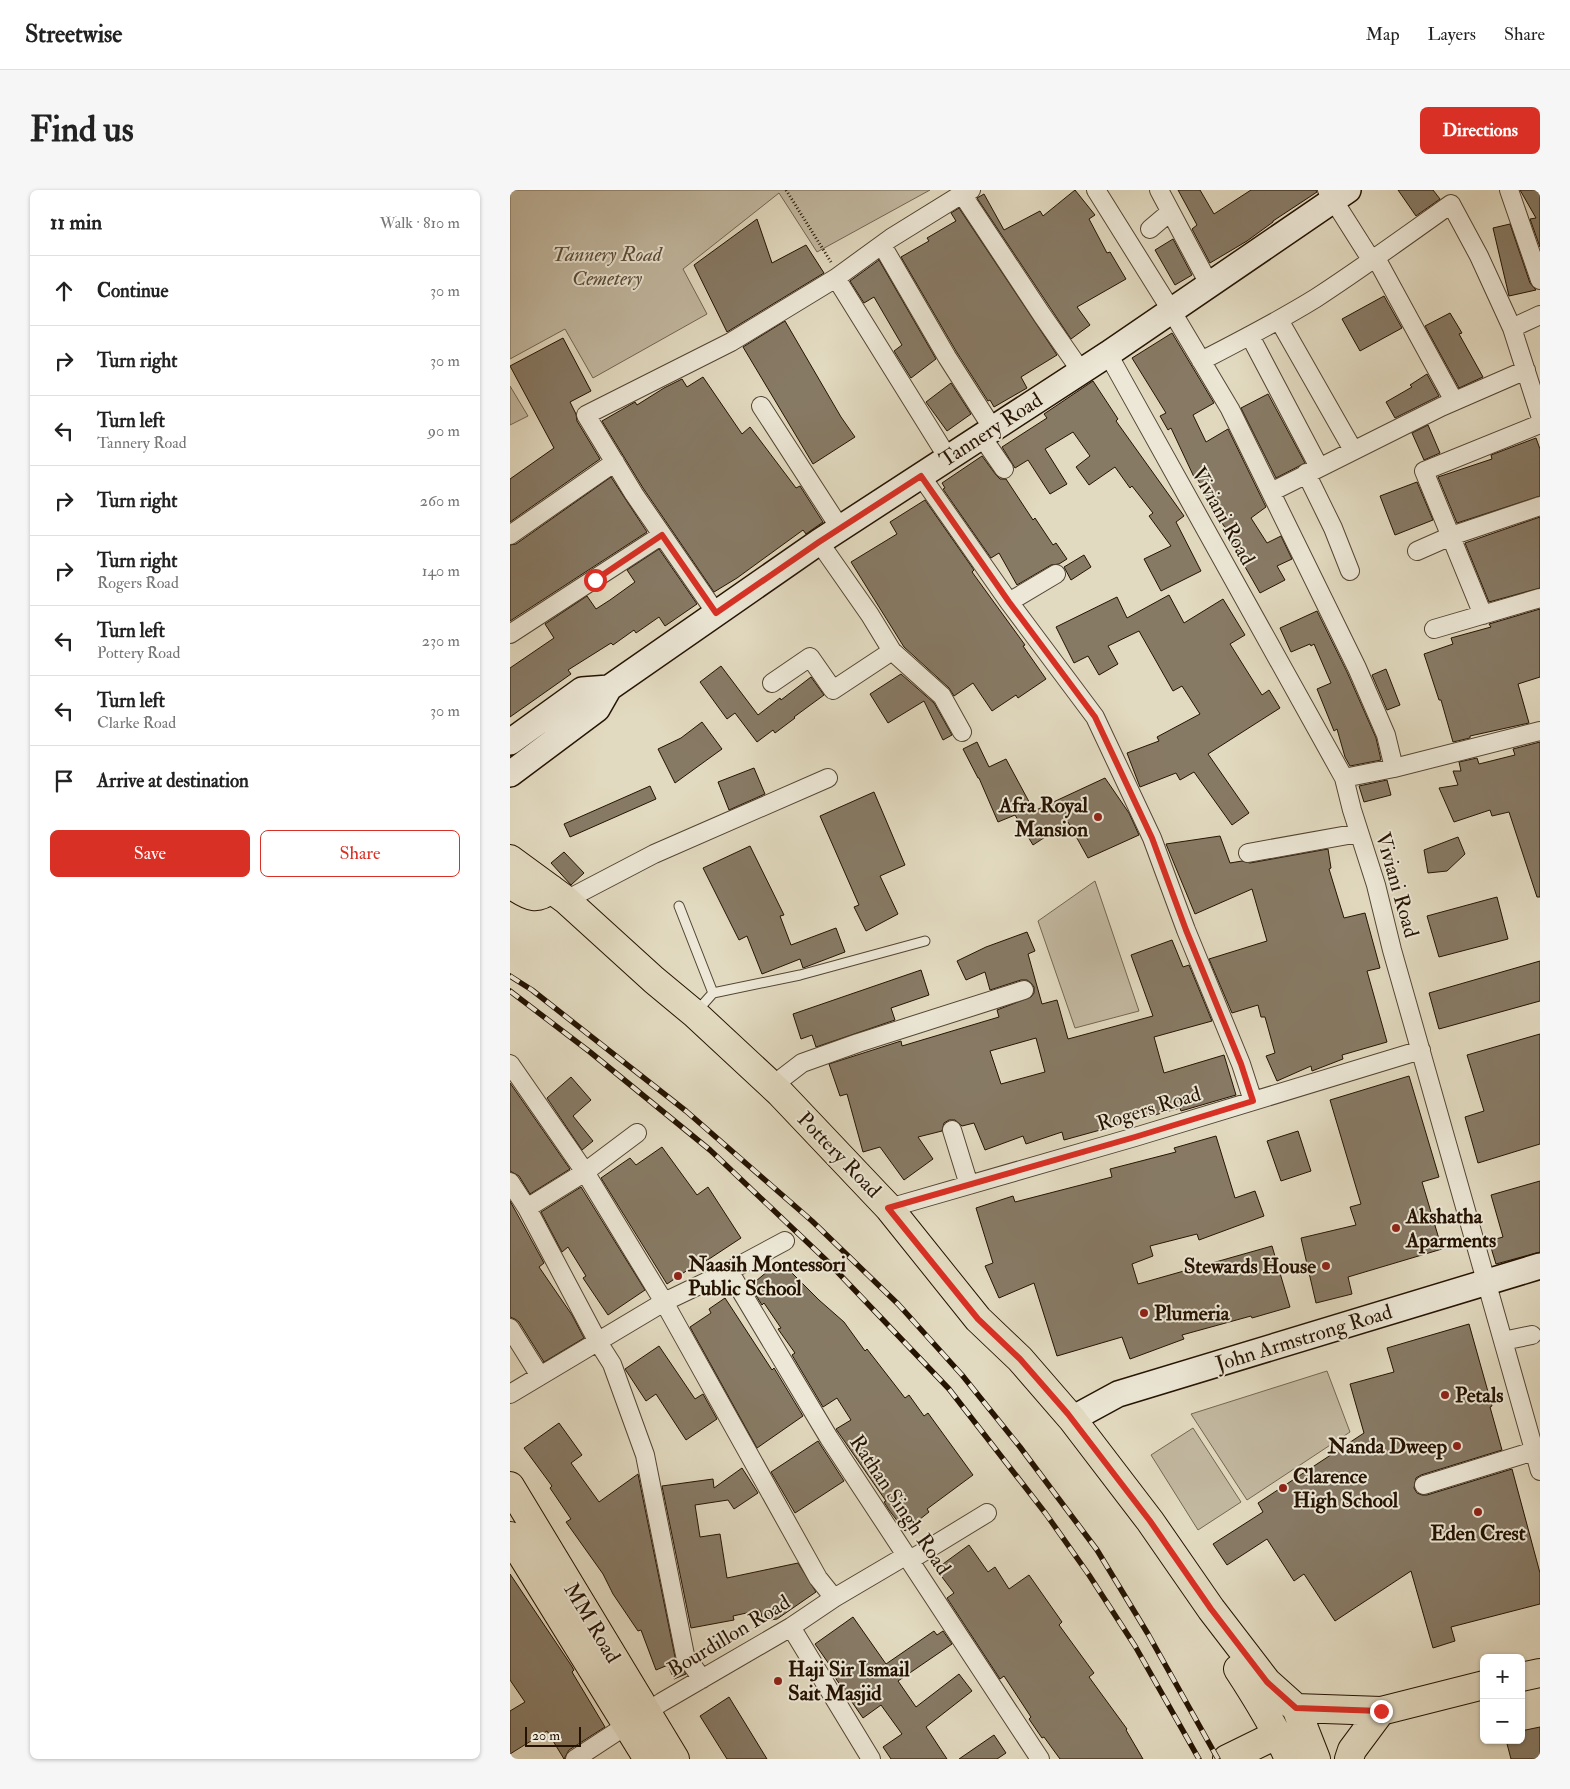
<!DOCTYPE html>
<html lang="en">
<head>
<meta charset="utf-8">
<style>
	body { margin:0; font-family:"IM FELL Double Pica",serif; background:#f6f6f6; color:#222 }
	.controls { position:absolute; right:15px; bottom:15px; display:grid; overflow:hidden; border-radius:8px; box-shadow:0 1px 4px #0004 }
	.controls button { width:45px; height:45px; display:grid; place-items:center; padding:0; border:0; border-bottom:1px solid #e0e0e0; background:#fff; color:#222; font:25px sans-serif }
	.scale { position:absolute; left:15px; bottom:12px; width:56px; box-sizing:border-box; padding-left:5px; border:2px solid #251302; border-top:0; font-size:14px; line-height:18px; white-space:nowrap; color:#251302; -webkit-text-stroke:4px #ece7d6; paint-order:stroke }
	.stop { position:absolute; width:15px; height:15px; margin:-11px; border:4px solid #d93025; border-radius:50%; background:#fff }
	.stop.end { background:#d93025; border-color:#fff; box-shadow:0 1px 5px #0008 }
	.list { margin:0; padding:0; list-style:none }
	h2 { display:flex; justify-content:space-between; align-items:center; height:65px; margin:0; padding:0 20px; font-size:21px }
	h2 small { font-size:16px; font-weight:400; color:#767676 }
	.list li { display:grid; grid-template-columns:32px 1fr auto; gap:15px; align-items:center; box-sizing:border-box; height:70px; padding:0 20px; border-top:1px solid #e0e0e0 }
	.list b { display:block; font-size:19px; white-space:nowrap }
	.list p { margin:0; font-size:16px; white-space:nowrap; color:#767676 }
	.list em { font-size:16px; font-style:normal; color:#767676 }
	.actions { display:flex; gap:10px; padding:15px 20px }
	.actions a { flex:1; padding:11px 0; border:1px solid #d93025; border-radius:8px; text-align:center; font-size:18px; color:#d93025 }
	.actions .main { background:#d93025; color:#fff }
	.icon { flex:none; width:28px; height:28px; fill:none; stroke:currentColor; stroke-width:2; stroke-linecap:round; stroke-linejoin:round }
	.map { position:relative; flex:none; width:1030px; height:1569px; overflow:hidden; border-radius:8px }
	header { display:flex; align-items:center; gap:30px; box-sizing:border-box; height:70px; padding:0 25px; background:#fff; border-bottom:1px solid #e0e0e0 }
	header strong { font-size:24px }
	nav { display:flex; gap:28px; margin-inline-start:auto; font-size:18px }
	.intro { display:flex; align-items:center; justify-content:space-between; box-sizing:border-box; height:120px; padding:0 30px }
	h1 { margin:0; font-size:35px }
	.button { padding:12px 22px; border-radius:8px; background:#d93025; color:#fff; font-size:18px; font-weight:700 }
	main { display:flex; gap:30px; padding:0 30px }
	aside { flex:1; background:#fff; border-radius:8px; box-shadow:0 1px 4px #0004 }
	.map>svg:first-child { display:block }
	.green { fill:#c2b8a0; stroke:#746651 }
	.building { fill:#877a65; stroke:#251302; fill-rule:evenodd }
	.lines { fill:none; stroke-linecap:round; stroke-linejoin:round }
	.lane-casing { stroke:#544532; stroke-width:11 }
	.street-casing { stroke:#544532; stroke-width:20 }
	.secondary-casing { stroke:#251302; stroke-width:28 }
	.primary-casing { stroke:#251302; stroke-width:30 }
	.path { stroke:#251302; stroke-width:3; stroke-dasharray:1 2.5; stroke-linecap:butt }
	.lane { stroke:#ece7d6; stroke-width:9 }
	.street { stroke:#ece7d6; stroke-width:18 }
	.secondary { stroke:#ece7d6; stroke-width:25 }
	.primary { stroke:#e2dac0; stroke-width:28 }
	.rail-casing { stroke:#251302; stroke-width:5.5 }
	.rail { stroke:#ece7d6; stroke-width:4; stroke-dasharray:11; stroke-linecap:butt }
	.route { stroke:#d93025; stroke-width:6 }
	.poi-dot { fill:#8f2418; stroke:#ece7d6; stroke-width:2 }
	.labels { text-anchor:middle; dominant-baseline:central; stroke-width:4; stroke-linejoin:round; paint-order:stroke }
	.park-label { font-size:21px; font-style:italic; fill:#5c4d39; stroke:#ece7d6 }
	.street-label { font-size:21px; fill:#251302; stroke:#ece7d6 }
	.poi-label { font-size:21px; font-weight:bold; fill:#251302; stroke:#ece7d6; text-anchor:start }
</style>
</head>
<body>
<header>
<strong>Streetwise</strong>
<nav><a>Map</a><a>Layers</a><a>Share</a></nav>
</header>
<div class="intro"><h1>Find us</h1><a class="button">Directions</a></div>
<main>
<aside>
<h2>11 min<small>Walk · 810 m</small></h2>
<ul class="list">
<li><svg class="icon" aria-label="ahead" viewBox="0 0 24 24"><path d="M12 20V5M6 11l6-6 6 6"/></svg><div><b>Continue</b></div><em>30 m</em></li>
<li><svg class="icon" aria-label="right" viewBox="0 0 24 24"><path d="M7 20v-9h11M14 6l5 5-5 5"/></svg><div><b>Turn right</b></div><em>30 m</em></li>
<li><svg class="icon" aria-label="left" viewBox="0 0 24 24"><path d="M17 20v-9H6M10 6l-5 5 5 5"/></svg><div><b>Turn left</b><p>Tannery Road</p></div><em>90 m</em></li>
<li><svg class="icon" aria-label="right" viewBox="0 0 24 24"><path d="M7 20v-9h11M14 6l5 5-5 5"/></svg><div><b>Turn right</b></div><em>260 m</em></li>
<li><svg class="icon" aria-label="right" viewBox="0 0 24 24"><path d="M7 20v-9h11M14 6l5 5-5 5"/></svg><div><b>Turn right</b><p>Rogers Road</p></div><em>140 m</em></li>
<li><svg class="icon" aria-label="left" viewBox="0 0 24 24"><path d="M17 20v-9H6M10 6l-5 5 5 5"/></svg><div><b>Turn left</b><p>Pottery Road</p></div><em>230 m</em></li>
<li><svg class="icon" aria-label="left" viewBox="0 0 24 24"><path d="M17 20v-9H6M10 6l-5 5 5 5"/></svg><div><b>Turn left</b><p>Clarke Road</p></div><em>30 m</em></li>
<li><svg class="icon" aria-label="arrive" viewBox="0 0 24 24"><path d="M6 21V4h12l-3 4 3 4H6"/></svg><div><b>Arrive at destination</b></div></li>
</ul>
<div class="actions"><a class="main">Save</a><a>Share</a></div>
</aside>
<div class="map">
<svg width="1030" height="1569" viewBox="0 0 1030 1569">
	<rect width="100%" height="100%" fill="#e2dac0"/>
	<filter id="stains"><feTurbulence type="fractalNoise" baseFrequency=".004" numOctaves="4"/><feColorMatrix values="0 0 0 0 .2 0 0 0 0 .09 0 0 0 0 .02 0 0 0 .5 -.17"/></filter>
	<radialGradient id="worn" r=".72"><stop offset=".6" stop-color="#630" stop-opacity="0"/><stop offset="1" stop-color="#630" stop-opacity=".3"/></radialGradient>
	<path class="green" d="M0,0h420l-113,62 -38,-59 -96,76 24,45 -114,64 -28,-49 -55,30z
		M0,196l18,30 -18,9z
		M585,691l44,130 -64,17 -37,-107z
		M817,1181l23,61 -103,68 -56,-86z
		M683,1238l48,74 -43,28 -47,-75z"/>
	<path class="building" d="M565,0l20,25 -6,4 18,34 3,-1 16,27 -49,28 13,18 -19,14 -94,-141 7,-4 20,36 36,-19 3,5z
		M668,0h22l14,24 37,-24h65l1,2 -44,29v1l-26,19 -37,22 -18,-34 5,-4z
		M888,0h35l7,9 -24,17z
		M1010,0h20v57l-10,-28 6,-1z
		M449,18l98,147 -36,22 6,11 -33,19 -4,-7 -2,1 -32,-50 -55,-94 28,-16 -2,-3 29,-17 -5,-8z
		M247,29l15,44 34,-18 18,28 -97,59 -33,-67z
		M1000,34l20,59 6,7 -27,6 -16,-68z
		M663,49l19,36 -17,10 -20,-35z
		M369,70l57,99 -25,19 -17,-27 8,-6 -28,-48 -10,6 -14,-22z
		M874,106l18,32 -42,23 -18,-32z
		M940,123l12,20 -3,1 24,43 -24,11 -34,-62z
		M275,131l56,96 14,20 -42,27 -70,-117z
		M662,143l42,70 -21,12 13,27 22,-13 38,78 -15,11 16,25 14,-7 11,23 -15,7 8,14 -25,13 -20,-35 4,-2 -26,-39h-1l-21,-41 -2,1 -23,-49 -3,2 -8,-14 6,-3 -34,-55z
		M53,148l28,53 -21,11 6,12 1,7 23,38 -90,63v-43l44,-31 -44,-82z
		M917,184l12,22 -44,22 -9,-16 26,-15 -2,-2z
		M193,187l39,57 8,-7 46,61 4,-2 23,36 -17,12 -3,-4 -66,48 -23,14 -71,-104 -41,-67 33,-19 2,3 27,-17 18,-9 5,8z
		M583,191l25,38 -2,2 68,95 -8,6 25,49 -40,20 -17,-32 27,-13 -22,-30 4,-3 -21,-27 -2,2 -15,-21 -26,18 -13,-18 14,-11 -17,-24 -28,17 22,35 -17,10 -22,-34 -13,8 -13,-21 45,-29 -3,-4z
		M441,193l20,31 -24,17 -21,-29z
		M758,204l37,69 -29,15 -35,-70z
		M918,235l12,28 -16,7 -12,-27z
		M1026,248l4,11v47l-83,27 -19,-46 54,-18 -1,-4z
		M472,266l14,19 4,4h6l27,41 2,-2 18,27 3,-2 11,16 -8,5 -8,1 -34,20 -18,-32 -8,5 -48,-69 2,-1 -3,-5z
		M101,287l36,55 -137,89v-76l6,-1z
		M907,292l16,38 -38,15 -15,-39z
		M415,310l49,70 -2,2 53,73 -2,1 23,33 -28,19 -2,-3 -24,16 -19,-28 -19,13 -5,-8 -45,-41 -53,-85 46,-28 -7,-12z
		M1030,327v71l-51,14 -24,-59z
		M149,359l38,55 -32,22 -6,-9 -23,16 -2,-3 -21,15 -2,-2 -43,27 3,4 -61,43v-49l44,-30 -9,-14 42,-28 9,13 14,-9 25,-18 -8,-12z
		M574,365l7,12 -20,13 -7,-13z
		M659,405l15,28 39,-24 22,36 -15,9 32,51 7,-5 11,18 -72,46 41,59 -17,12 -38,-53 -14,8 -4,-7 -36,14 -13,-34 32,-12 -2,-4 43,-23 -18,-28 -9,5 -34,-60 -31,15 10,18 -19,11 -11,-19 -14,7 -18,-36 61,-30 10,21z
		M1030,419v68l-22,7 11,39 -59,13v2l-17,4 -12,-42h-2l-15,-46 29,-10 -2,-6 40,-11 -2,-3z
		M807,421l30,61 29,66 5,22 -31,6 -5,-9 -8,-28 -3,2 -17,-42 14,-6 -17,-39 -3,2 -1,-2 -19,8 -11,-24z
		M211,476l37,49 22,-17 1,2 30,-23 13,18 -30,22 1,1 -20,15 -2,-3 -16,12 -22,-29 -8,6 -27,-37z
		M876,479l14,36 -13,5 -15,-35z
		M391,484l33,29 18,32 -9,5 -19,-39 -36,22 -18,-29z
		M192,532l20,27 -47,34 -17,-34 23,-11z
		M467,552l12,25 17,-8 28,52 71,-33 24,35 10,22 -51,23 -20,-36 -35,23 -18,-30 -17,7 -19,-44h-1l-15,-29z
		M1030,552v155h-3l-28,-85 -17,4 -2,-6 -36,12 -15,-34 19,-3 -5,-14h8l-2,-9 18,-4 2,6 36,-9 -2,-6z
		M244,578l11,26 -36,16 -11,-28z
		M877,590l4,15 -27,7 -5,-16z
		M140,596l6,13 -86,38 -6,-13z
		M364,602l31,73 -25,11 18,38 -32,17 -12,-24 5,-2 -39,-89z
		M710,646l10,27 12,-2 8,2 78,-14 3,19 -2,1 15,49 21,-5 15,55 -13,3 20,71 -45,13 1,4 -31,12 -1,-5 -34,15 -11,-25 9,-3 -10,-36h-4l-3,-12 -26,8 -23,-54 58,-18 -15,-52 -57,25 -29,-70z
		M948,647l7,17 -18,17 -19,2 -4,-23z
		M240,656l34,69 -4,1 11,29 45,-17 9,24 -42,16 -3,-9 -38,15 -15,-38 -8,4 -36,-72z
		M54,662l20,21 -13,12 -20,-22z
		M987,707l11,42 -69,18 -12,-41z
		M517,742l8,19 -7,3 14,50 15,-4 11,39 85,-23 -22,-61 41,-15 11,27 6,-2 23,56 -58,16 10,36 60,-18 12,40 -55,16 -1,-3 -116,32 -2,-8 -36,12 -3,-8 -38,14 -11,-27 -12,3 -7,-6h-6l-5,3 -2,8 -24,6 15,22 -29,21 -24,-33 -17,5 -16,-58 -7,2 -11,-32 72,-23 1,5 97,-29 -2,-7 34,-13 3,-4v-6l-3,-4 -4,-3h-6l-31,10 -5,-18 -19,8 -9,-19 29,-14zM526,848l9,34 -44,12 -11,-33z
		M1030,771v40l-101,28 -10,-36z
		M411,780l8,25 -38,13 4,12 -79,27 -4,-12 -11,4 -8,-25z
		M1030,844v110l-62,19 -13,-46 19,-6 -17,-56z
		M899,886l30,101 -17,5 20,67 -94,28 4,17 -36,9 -15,-65 55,-13 -6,-18 11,-3 -31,-104z
		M61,887l20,23 -18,16 20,25 -11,9 -35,-52z
		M0,893l60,86 -40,25 -11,-18 -9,-5z
		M788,941l13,40 -30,10 -14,-40z
		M706,946l19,62 20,-7 9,25 -65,24 -2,-6 -47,12 3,10 -21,8 6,20 134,-38 18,61 -38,11 -1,-2 -69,19 2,4 -54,20 -8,-22 -65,19 -23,-73 -35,15 -14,-32 8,-3 -17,-55 37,-12 2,6 97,-25 -2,-8 66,-17 -2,-4z
		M152,957l35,48 11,-8 33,51 -38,25 -2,-2 -34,23 -66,-106 29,-20 6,7z
		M1030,991v71l-44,12 -7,-23 14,-4 -12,-42z
		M71,997l64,103 -37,25 -25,-37 3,-2 -18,-29 -6,5 -21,-40z
		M0,1011l34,62 -5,4 33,48 12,23 -40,24 -25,-40 -4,-3 -5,-2z
		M270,1071l39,39 25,22 21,29 2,-2 38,49 4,-3 15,21 4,-3 45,62 -46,34 2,3 -24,19 -16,-21 -5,-8 2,-1 -50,-72 15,-9 -14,-22 -14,9 -31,-52 3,-2 -17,-24 3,-1 -17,-25 -2,2 -12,-19z
		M215,1108l47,72 2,-2 29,48 -46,32 -67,-121 21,-14 -2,-4z
		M959,1134l23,82 -2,1 12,43 -81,25 -5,3 -2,10 3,5 5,2h5l85,-26 28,104v31l-89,23 4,14 -22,7 -22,-77 -76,50 -31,-47 -10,7 -27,-42 -40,26 -14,-21 50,-32 -5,-9 106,-70 -14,-49 44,-12 -7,-24z
		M149,1156l36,53 8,-5 14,25 -31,21 -30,-46 -10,7 -21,-32z
		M49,1233l23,32 -11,8 28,39 39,-28 37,183 11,17 -12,5 -6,-14 -12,5 -15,-40 -3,1 -25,-37 -10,-20 -37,-52 5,-3 -21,-31 2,-2 -28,-38z
		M308,1251l26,40 -49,32 -24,-41z
		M232,1278l16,25 -24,16 -6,-9 -33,5 5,32 20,-3 7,44 71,-15 18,29 -39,27 -14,2 -3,-11 -27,6 1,4 -43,8 -29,-142 51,-7 1,9z
		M459,1355l19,27 7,-5 14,22 20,-14 33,47 -3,3 35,48 -5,4 38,52 -1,1 17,29h-83l-16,-22 -2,1 -13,-19 2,-2 -27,-41 -4,3 -53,-81 7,-5 -18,-24z
		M0,1384l61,91 3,5 -2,2 33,55 -36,23 -5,9 -17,-28 -37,23v-43l15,-9 -15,-22z
		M343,1427l33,47 48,-33 3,4 6,-4 9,13 -54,37 18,26 43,-33 13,17 -46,36 21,32h-56l-8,-12 19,-13 -21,-29 -18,13 -29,-42 2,-2 -21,-30z
		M219,1507l38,62h-40l-27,-43z
		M1030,1537v32h-29l-5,-19h15v-9z
		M484,1545l12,18 -9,6h-38z"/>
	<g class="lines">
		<defs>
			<path id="lane" d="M169,716l34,87
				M187,821l16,-18 87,-18 125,-34"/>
			<path id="street" d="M586,0l75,120 59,99 127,259 29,67 8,33
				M649,0l50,94
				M817,0l45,71
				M999,0l31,90
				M452,4l80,121 39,56
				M640,39l20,-17
				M372,55l65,112 46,72
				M866,68l78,143
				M326,88l112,180
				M769,130l74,130
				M1002,138l28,-13
				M740,146l69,131
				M598,164l236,424 8,32 24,75 16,65 148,521
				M691,171c39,-20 78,-40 115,-63 46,-30 90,-62 135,-94l28,52 33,72 28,87
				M251,216l79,122
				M472,247l22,32
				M796,283l27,55 17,43
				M411,286l88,126 86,115 57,121 34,92 55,134 12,37
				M761,302l170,-85 85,-37
				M0,345l105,-73
				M907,361l34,-15 89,-30
				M499,412l47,-28
				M206,423l-82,-119 -48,-79 145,-73 105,-64 55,-40 71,-44 9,-4
				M973,425l-59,-144 116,-47
				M924,439l106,-31
				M0,444l152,-99
				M382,461l50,45 20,36
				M262,493l38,-26 23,33 59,-39 -22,-36 -51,-73
				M834,588l50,-10 146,-37
				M738,663l111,-20
				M56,710l88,-46 174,-76
				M0,874l75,108 79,130 154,276 16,20
				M262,896l30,-23 56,-20 166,-53
				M442,940l17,55
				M0,992l17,26 71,134 14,22 33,91 40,200 17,24
				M17,1018l58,-36 52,-39
				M379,1018l246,-71 286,-87
				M219,1081l100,167 211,321
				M0,1138l30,48
				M993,1151l29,-6
				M0,1204l154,-92 65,-31 56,-30
				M914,1295l110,-34
				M400,1370l77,-47
				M281,1437l80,132
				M65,1569l87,-57 129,-75 43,-29 73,-43"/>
			<path id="secondary" d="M0,552l72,-52 27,-2
				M0,584l87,-65 12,-21 210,-146 289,-188 240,-164
				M562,1229l46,-25 422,-128"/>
			<path id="primary" d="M0,669l56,41 88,80 41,34 85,79 109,115 89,111 42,40 52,60 78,102 61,88 56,73 29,26 20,51
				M0,694c17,10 24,19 41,5
				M0,1296l165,273
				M0,1346l138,223
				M728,1479c19,29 37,58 51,90
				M1011,1487l19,-4
				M786,1518l85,3 103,-26
				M717,1569l51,-25
				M839,1569l3,-9 29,-39"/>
		</defs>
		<use href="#lane" class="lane-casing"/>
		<use href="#street" class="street-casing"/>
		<use href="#secondary" class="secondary-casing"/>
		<use href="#primary" class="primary-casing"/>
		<path class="path" d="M276,0l45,72"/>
		<use href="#lane" class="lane"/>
		<use href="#street" class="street"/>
		<use href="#secondary" class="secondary"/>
		<use href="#primary" class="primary"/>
		<defs>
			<path id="rail" d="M0,786l22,14 154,121 126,110 86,83 64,71 58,72 77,103 51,84 70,125
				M0,801l80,61 120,98 115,109 124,130 97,125 43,61 46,71 64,113"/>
		</defs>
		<use href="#rail" class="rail-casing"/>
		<use href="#rail" class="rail"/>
	</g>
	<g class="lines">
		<path class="route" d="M85,390l67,-45 54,78 103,-71 102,-66 88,126 86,115 57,121 34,92 55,134 12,37 -118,36 -247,71 90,111 42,40 48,55 82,107 61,88 56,73 29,26 85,3"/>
	</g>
	<g class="poi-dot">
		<circle cx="588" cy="627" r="5"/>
		<circle cx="886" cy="1038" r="5"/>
		<circle cx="816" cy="1076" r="5"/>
		<circle cx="168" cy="1086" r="5"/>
		<circle cx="634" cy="1123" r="5"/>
		<circle cx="935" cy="1205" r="5"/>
		<circle cx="947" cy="1256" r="5"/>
		<circle cx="773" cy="1298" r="5"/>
		<circle cx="968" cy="1322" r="5"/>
		<circle cx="268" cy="1491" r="5"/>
	</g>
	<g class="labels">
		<g class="park-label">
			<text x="97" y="64">Tannery Road<tspan x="97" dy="24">Cemetery</tspan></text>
		</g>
		<g class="street-label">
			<text transform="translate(481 240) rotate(-33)">Tannery Road</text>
			<text transform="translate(713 326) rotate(61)">Viviani Road</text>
			<text transform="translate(887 695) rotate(74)">Viviani Road</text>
			<text transform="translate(639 919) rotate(-17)">Rogers Road</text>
			<text transform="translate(329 965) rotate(46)">Pottery Road</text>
			<text transform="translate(794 1148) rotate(-17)">John Armstrong Road</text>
			<text transform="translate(390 1315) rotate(56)">Rathan Singh Road</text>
			<text transform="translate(82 1433) rotate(59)">MM Road</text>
			<text transform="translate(219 1446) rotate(-31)">Bourdillon Road</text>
		</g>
		<g class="poi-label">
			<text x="578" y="615" text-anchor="end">Afra Royal<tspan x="578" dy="24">Mansion</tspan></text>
			<text x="896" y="1026">Akshatha<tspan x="896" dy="24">Aparments</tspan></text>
			<text x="178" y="1074">Naasih Montessori<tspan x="178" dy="24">Public School</tspan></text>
			<text x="806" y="1076" text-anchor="end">Stewards House</text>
			<text x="644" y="1123">Plumeria</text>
			<text x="945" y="1205">Petals</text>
			<text x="937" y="1256" text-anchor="end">Nanda Dweep</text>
			<text x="783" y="1286">Clarence<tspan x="783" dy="24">High School</tspan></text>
			<text x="968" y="1343" text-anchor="middle">Eden Crest</text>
			<text x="278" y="1479">Haji Sir Ismail<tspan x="278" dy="24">Sait Masjid</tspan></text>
		</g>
	</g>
	<rect width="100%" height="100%" filter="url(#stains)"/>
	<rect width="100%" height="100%" fill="url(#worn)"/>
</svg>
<div class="controls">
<button>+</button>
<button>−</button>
</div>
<div class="scale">20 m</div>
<div class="stop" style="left:85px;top:390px"></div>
<div class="stop end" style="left:871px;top:1521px"></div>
</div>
</main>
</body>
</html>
